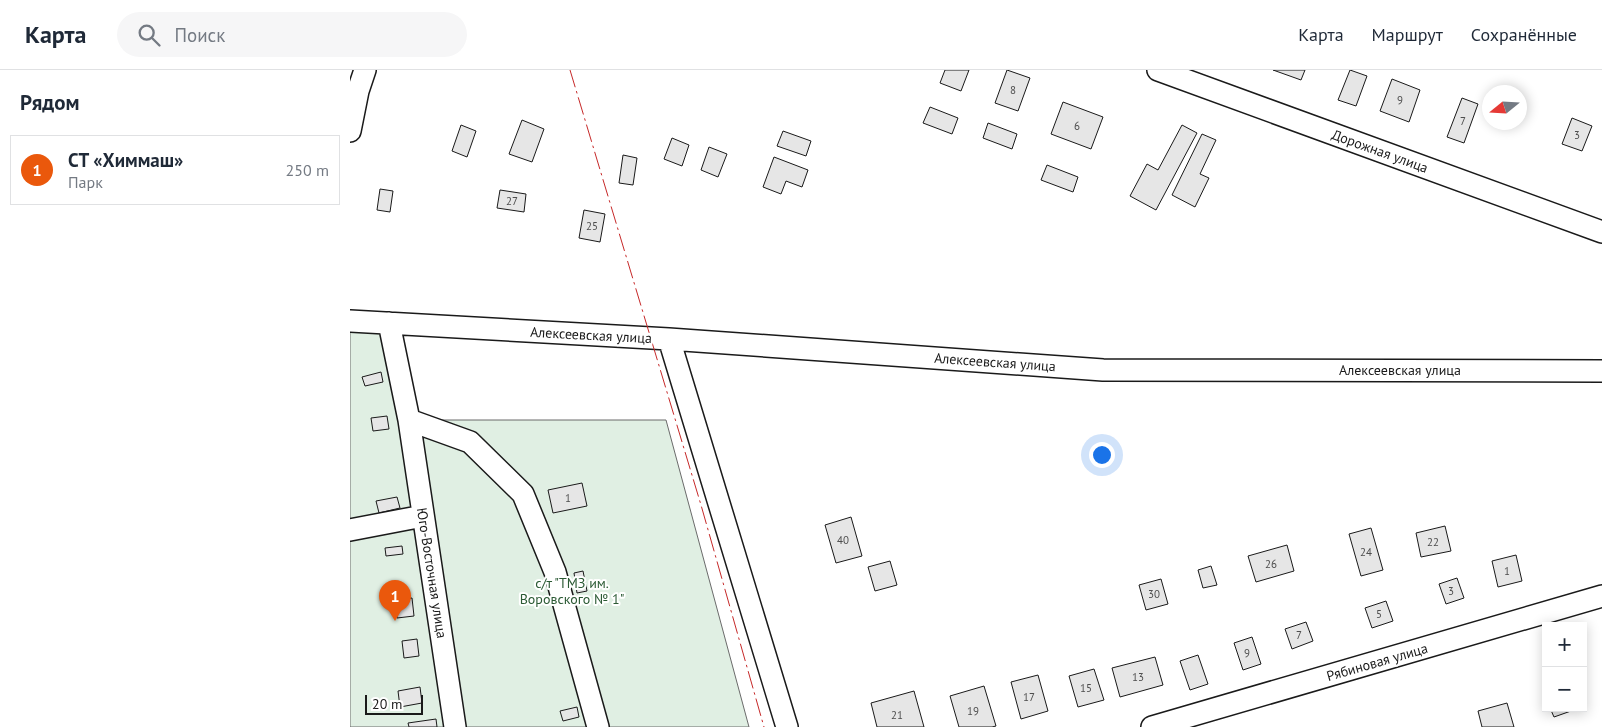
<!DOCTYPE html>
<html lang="ru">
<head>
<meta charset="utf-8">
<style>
	body { margin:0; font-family:"PT Sans",sans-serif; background:#f6f6f7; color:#1f2937 }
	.controls { position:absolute; right:15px; bottom:15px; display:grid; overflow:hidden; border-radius:0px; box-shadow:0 2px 12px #0003 }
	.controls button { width:45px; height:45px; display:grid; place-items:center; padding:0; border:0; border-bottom:1px solid #e0e1e3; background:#fff; color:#1f2937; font:25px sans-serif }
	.compass { position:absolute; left:1132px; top:15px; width:45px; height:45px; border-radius:50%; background:#fff; box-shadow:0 2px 12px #0003; rotate:252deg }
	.scale { position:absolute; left:15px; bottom:12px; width:58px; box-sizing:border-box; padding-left:5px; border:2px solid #1a1a1a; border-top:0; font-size:14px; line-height:18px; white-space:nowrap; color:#1a1a1a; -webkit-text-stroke:4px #fff; paint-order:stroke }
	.you { position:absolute; left:751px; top:384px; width:18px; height:18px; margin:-12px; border:4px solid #fff; border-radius:50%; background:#1a73e8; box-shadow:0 0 0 8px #1a73e833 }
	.badge { display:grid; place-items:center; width:32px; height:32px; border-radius:50%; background:#ea580c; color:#fff; font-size:16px; font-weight:700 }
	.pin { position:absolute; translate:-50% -41px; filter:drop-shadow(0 1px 2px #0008) }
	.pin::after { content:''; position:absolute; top:26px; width:18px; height:15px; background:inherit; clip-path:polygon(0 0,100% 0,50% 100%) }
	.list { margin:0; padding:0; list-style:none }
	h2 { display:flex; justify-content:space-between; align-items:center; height:65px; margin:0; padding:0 20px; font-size:21px }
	h2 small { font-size:16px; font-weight:400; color:#747a83 }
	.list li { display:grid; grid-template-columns:32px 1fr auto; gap:15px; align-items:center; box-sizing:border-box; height:70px; margin:0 10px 10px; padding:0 10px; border:1px solid #e0e1e3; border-radius:0px }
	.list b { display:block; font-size:19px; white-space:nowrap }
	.list p { margin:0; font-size:16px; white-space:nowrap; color:#747a83 }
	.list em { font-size:16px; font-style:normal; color:#747a83 }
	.icon { flex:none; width:28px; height:28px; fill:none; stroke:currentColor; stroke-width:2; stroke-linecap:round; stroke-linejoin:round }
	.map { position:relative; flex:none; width:1252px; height:657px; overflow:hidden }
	header { display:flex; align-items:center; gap:30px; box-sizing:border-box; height:70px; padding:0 25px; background:#fff; border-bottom:1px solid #e0e1e3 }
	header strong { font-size:24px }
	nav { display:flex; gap:28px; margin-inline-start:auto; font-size:18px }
	.search { width:350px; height:45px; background:#f6f6f7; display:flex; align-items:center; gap:12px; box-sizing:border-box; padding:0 18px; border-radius:28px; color:#747a83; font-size:19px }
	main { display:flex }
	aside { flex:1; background:#fff }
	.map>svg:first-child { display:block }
	.green { fill:#e0efe3; stroke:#6a6a6a }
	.building { fill:#e6e6e6; stroke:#1a1a1a }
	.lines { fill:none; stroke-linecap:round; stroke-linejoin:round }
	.minor-casing { stroke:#1a1a1a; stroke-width:24 }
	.minor { stroke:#fff; stroke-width:21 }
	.power { stroke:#c62828; stroke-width:1; stroke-dasharray:18 4 2.5 4; stroke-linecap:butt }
	.labels { text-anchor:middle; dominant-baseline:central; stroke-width:4; stroke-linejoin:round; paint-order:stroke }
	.number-label { font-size:11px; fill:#4d4d4d }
	.street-label { font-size:14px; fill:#1a1a1a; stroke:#fff }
	.park-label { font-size:14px; fill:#2b5a34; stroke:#fff }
</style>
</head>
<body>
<header>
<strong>Карта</strong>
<div class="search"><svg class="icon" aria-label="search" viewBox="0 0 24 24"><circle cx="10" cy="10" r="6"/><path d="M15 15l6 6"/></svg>Поиск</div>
<nav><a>Карта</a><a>Маршрут</a><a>Сохранённые</a></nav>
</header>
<main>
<aside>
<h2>Рядом<small></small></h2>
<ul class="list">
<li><span class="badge">1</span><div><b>СТ «Химмаш»</b><p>Парк</p></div><em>250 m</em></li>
</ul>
</aside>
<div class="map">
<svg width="1252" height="657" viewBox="0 0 1252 657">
	<rect width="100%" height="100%" fill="#fff"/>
	<path class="green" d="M0,251l39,2 20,97h257l83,307h-399z"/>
	<path class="building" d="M595,0h24l-8,21 -21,-8z
		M657,0l23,8 -12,33 -23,-8z
		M923,0h32l-4,10z
		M1000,0l17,6 -11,30 -18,-6z
		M1042,9l28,11 -11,32 -29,-11z
		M1112,28l16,6 -14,39 -17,-6z
		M713,32l40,15 -12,32 -40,-15z
		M580,37l28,11 -6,16 -29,-11z
		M1222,48l20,8 -10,25 -20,-7z
		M172,50l22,9 -12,33 -23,-8z
		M638,53l29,11 -5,15 -29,-11z
		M111,55l15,6 -9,26 -15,-6z
		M832,55l15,8 -41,77 -26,-14 17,-32 11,6z
		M433,61l28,10 -5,15 -29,-10z
		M852,64l14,6 -16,34 9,4 -14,29 -23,-12z
		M322,68l17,7 -7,21 -18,-7z
		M359,77l18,7 -9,23 -17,-7z
		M273,85l14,3 -4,27 -14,-2z
		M424,87l34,13 -6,17 -16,-6 -5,13 -18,-7z
		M697,95l31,12 -5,15 -32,-12z
		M30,119l13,2 -3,21 -13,-2z
		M150,120l26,4 -2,18 -27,-4z
		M234,140l21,4 -5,28 -21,-4z
		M31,302l2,10 -18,4 -3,-9z
		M37,346l2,13 -16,2 -2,-13z
		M232,413l5,23 -34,7 -5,-23z
		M47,427l3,11 -21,5 -3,-12z
		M501,447l11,39 -26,7 -11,-38z
		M1095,456l6,25 -30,6 -5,-24z
		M1021,458l12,42 -22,6 -12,-42z
		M937,475l7,26 -38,11 -8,-26z
		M52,476l1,8 -17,2 -1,-8z
		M1166,485l6,26 -24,6 -6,-26z
		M540,491l7,24 -22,6 -7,-24z
		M861,496l6,19 -14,3 -5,-18z
		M233,501l4,20 -10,2 -3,-20z
		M1107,508l7,20 -18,6 -7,-20z
		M811,509l7,25 -22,6 -7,-25z
		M62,528l2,18 -17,2 -2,-18z
		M1036,531l7,20 -21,7 -7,-20z
		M956,552l7,19 -21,8 -7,-20z
		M902,567l9,27 -18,6 -9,-27z
		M67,569l2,17 -15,2 -2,-17z
		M848,585l10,29 -18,6 -10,-29z
		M805,587l8,28 -43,12 -8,-29z
		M744,599l10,31 -26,7 -9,-31z
		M688,605l10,36 -27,8 -10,-37z
		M634,616l12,40 -4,1h-33l-9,-31z
		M70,617l2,16 -22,4 -2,-16z
		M564,621l10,36h-47l-6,-24z
		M1157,633l7,24h-32l-4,-16z
		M227,637l2,10 -16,4 -3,-10z
		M1200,638h20l1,3 -17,6z
		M86,649l1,8h-28l-1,-4z"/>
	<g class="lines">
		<defs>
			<path id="minor" d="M808,0l444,162
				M0,61l8,-40 7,-21
				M0,251l319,18 434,31 499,1
				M39,253l20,97 46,307
				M319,269l118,388
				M59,350l61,22 53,52 32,78 43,155
				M0,460l73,-14
				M802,657l450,-131"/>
		</defs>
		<use href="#minor" class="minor-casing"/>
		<use href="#minor" class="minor"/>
		<path class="power" d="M220,0l131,435 63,222"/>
	</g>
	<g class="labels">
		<g class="number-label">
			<text x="663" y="20">8</text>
			<text x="1050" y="30">9</text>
			<text x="1113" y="51">7</text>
			<text x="727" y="56">6</text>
			<text x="1227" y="65">3</text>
			<text x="162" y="131">27</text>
			<text x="242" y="156">25</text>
			<text x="218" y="428">1</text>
			<text x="493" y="470">40</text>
			<text x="1083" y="472">22</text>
			<text x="1016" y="482">24</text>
			<text x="921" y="494">26</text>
			<text x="1157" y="501">1</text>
			<text x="1101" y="521">3</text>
			<text x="804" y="524">30</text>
			<text x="1029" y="544">5</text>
			<text x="949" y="565">7</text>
			<text x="897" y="583">9</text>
			<text x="788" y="607">13</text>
			<text x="736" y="618">15</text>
			<text x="679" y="627">17</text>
			<text x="623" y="641">19</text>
			<text x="547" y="645">21</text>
		</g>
		<g class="street-label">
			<text transform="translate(1030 81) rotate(20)">Дорожная улица</text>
			<text transform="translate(241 265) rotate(3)">Алексеевская улица</text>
			<text transform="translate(645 292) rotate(4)">Алексеевская улица</text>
			<text x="1050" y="300">Алексеевская улица</text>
			<text transform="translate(82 503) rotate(81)">Юго-Восточная улица</text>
			<text transform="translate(1027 592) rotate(-16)">Рябиновая улица</text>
		</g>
		<g class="park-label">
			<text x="222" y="513">с/т "ТМЗ им.<tspan x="222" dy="16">Воровского № 1"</tspan></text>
		</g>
	</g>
</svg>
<div class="controls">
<button>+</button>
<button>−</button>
</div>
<svg class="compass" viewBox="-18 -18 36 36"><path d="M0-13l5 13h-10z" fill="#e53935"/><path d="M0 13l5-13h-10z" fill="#747a83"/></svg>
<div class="scale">20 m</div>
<div class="you"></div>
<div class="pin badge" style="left:45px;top:551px">1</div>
</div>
</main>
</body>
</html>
